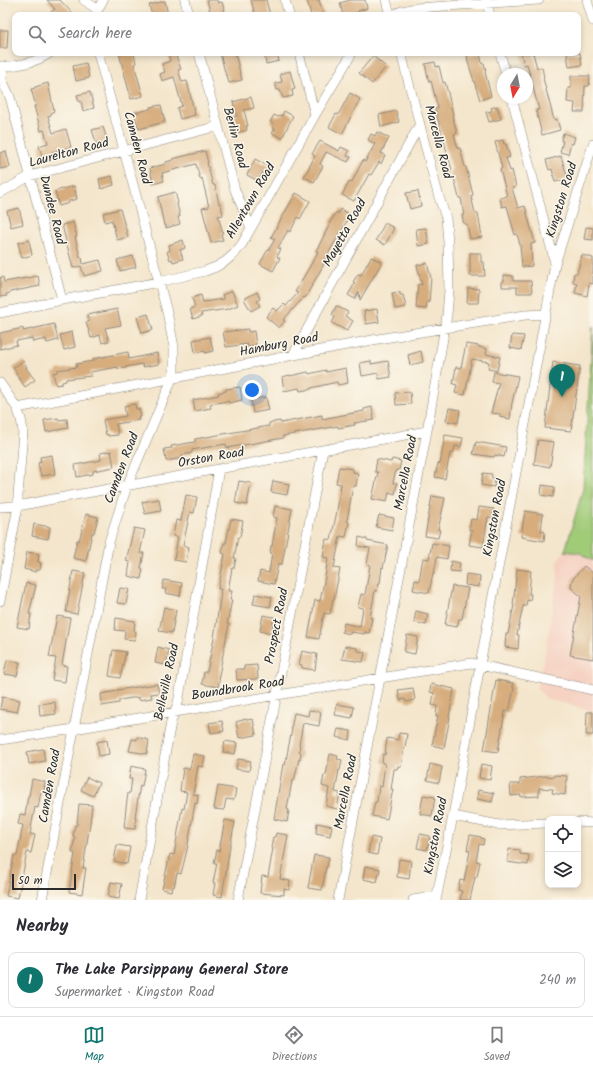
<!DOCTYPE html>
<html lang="en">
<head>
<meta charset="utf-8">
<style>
	body { margin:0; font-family:Kalam,sans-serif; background:#f2f2f3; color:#2b2b33 }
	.controls { position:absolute; right:12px; bottom:12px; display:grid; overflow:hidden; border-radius:8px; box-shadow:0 2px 6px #0003 }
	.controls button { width:36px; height:36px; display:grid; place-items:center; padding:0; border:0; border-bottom:1px solid #e1e1e2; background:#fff; color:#2b2b33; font:20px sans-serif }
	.compass { position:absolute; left:497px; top:68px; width:36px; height:36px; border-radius:50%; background:#fff; box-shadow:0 2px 6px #0003; rotate:190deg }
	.scale { position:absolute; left:12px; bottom:10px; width:64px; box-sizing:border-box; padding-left:4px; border:2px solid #2b2b2b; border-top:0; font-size:11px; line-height:14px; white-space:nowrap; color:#2b2b2b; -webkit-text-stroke:3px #fbf7ec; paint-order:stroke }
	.you { position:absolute; left:252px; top:390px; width:14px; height:14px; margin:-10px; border:3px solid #fff; border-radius:50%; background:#1a73e8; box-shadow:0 0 0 6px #1a73e833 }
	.badge { display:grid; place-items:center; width:26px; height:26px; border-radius:50%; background:#0f766e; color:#fff; font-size:13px; font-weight:700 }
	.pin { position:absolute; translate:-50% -33px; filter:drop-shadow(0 1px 2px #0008) }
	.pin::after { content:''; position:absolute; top:21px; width:14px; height:12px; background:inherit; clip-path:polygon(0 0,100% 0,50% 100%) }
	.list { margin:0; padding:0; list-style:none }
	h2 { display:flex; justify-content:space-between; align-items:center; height:52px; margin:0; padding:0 16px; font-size:17px }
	h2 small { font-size:13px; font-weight:400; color:#7c7c81 }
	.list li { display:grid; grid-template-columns:26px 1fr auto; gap:12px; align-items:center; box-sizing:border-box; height:56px; margin:0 8px 8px; padding:0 8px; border:1px solid #e1e1e2; border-radius:8px }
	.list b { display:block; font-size:15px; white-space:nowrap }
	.list p { margin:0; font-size:13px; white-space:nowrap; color:#7c7c81 }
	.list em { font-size:13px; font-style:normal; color:#7c7c81 }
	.icon { flex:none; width:22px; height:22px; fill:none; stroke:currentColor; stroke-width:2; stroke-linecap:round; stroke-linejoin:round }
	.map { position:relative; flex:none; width:593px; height:900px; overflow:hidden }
	.search { position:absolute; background:#fff; box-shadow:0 2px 6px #0003; left:12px; right:12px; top:12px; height:44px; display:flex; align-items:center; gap:10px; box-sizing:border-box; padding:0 14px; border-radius:8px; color:#7c7c81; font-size:15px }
	.sheet { height:116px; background:#fff }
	nav { display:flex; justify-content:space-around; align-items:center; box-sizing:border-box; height:56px; border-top:1px solid #e1e1e2; background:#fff; font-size:11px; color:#7c7c81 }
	nav a { display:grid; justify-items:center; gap:2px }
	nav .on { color:#0f766e }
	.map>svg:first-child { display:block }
	.built { fill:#f5d2c2 }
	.green { fill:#a0cb77; stroke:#667b51 }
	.building { fill:#d7ad7e }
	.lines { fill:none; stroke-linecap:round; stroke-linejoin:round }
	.minor-casing { stroke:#90887c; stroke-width:10 }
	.minor { stroke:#fff; stroke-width:9 }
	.labels { text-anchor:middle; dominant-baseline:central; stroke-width:3; stroke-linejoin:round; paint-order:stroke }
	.street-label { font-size:13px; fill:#2b2b2b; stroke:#fbf7ec }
</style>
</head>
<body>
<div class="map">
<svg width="593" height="900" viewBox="0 0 593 900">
	<rect width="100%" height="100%" fill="#fbf7ec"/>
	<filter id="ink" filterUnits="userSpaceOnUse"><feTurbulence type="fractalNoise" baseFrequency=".025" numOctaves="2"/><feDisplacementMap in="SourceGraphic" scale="8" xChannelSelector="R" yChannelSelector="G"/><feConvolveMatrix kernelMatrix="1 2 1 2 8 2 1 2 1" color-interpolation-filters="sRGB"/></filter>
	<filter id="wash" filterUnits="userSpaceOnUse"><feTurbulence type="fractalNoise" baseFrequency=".012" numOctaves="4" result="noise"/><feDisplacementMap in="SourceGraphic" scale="16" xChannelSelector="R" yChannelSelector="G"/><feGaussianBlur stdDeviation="0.9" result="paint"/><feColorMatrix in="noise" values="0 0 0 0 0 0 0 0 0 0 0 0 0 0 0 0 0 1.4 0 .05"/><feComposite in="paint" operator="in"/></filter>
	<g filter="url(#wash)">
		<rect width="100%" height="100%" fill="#f4e6cc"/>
		<path class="built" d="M593,326v385l-46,-12 -10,-10v-11l6,-13 15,-89 -1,-16 8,-9 18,-62z"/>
		<path class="green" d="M593,326v235l-13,-8 -15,-2 18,-62z"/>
		<g id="blocks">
			<path class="building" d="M47,0h13l14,15h-27l8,-6z
				M207,0h10l1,3 4,-1 3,10 -14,3z
				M251,0h15l4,15h-15z
				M307,0h12l5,15h-13z
				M350,0h15l2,8 -9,3 1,1 -11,3h-5l-3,-12z
				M165,1l3,14h-16l-3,-10z
				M0,30h8l-1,18h-7z
				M119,53h15l2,10 -2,1 9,32 -12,3z
				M168,53h7l6,16 -3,1 4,12 5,-1 8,34 -15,4 -3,-11 5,-2 -8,-29 -12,4 -2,-7 5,-2 -3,-8 8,-3z
				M220,53h15l7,27 -13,3 -2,-8 -1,1z
				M269,53h8l2,8 -13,3 -2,-10z
				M480,53l2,11 2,-1 2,8 -1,1 6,24 -11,4 -12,-38 -1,-7z
				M521,53h12l4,15 5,-1 2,11h-1l11,42 3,-1 3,11 -18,5 -6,-25h3l-12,-46 -3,1z
				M567,53h13l2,12 -13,2z
				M373,56l13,11 -14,17 -13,-11z
				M435,62l1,5 3,-1 4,17 2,-1 3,11 5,22h-1l5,18 -3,1 4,15 2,-1 5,19h1l7,28 -2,1 4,17h3l4,24 -12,2 -3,-15h-3l-2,-9h2l-3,-17h-2l-5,-20 -3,1 -1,-9h2l-17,-61 3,-1 -7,-27 -2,1 -4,-18z
				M86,63l3,15 -13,3 -3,-15z
				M290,71l5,18 -3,1 1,6 -10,2 -3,-8h-3l-2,-7 7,-1 -2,-8z
				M571,76h19l-1,10h-4l-1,26h-10l1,-9 -8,-1 1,-14h3z
				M48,83l6,28 -2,1v1h-1v2l-3,1 5,17 13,-4 5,18 -19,5v2h-1l1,3 -8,2 -1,-3h-1l-3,-10 9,-3 -4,-13 -3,1 -7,-25h2l-5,-17 4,-1v-1z
				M90,92l4,16 -11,3 -2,-10 -2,1 -2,-7z
				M350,93l10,6 -18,35 -13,-7 7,-13 2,1z
				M251,97l3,11 -10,2 4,16h-2l1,4 -10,3 -4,-16 4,-1 -4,-14z
				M161,105l4,17 -26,7 -5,-16 16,-4v-2z
				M497,106l4,13 -12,3 -3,-10 6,-1 -1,-3z
				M284,111l9,5 -11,22 -10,-5 3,-4 -3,-1 2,-3 -4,-3 4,-7 4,2 2,-2 2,1z
				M396,111l3,11 -18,5 -2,-12z
				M103,127l5,15 -11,3 -5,-15z
				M377,132l12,6 -8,15 4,2 -4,9 -2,-2 -8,13 -2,-1 -15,27 -12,-6 8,-14 2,1 11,-22 2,2 10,-18 -7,-4 3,-6 4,2z
				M563,133l12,4 -2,7 -2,-1 -3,11 -8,-2 3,-11h-2z
				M503,140l1,4h2l4,13 -4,1 4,13 2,-1 4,17 -4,1 6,20 7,-2 10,37 -4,1 1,22 -10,1 -2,-22 -3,-11 -2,1 -8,-29 -5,1 -2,-9 7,-2 -7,-27 2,-1 -7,-26z
				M320,141l19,10 2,-4 8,4 -2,5 4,1 -3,5 -22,-10 -6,12 3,2 -9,16 -10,-5 11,-21 -3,-2z
				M6,151l4,16 -10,2v-16z
				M205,151l3,12h-1l6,22h2l4,19h2l2,11 -5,1 5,17 -2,1 2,6 -12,3 -9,-35 7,-1 -7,-29 -2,1 -4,-15 -34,9 2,8 -11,3 -3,-16 16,-4v-2l7,-2 -1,-1z
				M561,156l7,23 -13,3 -3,-13 -3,1 -3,-10z
				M255,159l13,7 -4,6h-1l-5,9 -11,-6z
				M112,176l2,9 -13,4 -2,-10z
				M74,186l3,13 -8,2v2l-10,3 -4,-15z
				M418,191l3,15 -11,3 -4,-16z
				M175,192l3,11 -1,1 3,12 -2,1 2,7 -14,4v-3h-2l-6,-28z
				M296,193l14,8 -10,18 -2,-2 -8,15 -2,-2 -10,18 3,1 -4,8 3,1 -7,13 -13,-7 7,-13h1l7,-12 -4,-2z
				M19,208l4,16 -12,3 -4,-16z
				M120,209l8,28 -11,3 -5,-20 -7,2 -2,-9z
				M340,209l9,5 -3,5h2l-25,44 1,1 -19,34 -1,-1 -21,23 2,1 -6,7 -13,-11 7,-9 4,3 7,-7 2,2 12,-13 -3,-1 23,-40 -2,-1 14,-27h-1l7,-12 2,2z
				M73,222l4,15h-2l5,20h2l1,7 17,-4 3,11 -19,5 -3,-10 -8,2 -11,-43z
				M385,223l9,5 -9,17 -9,-5z
				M586,227l7,1v12l-9,-1z
				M426,228l3,16 -11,2 -2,-17z
				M29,240l3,15 -10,3 -4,-15z
				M183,240l2,8 -5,2 3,9 -10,3 -1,-3 -2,1 -3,-8 3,-2 -1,-5z
				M470,253h11v9h3l1,14h-15z
				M582,255l11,3v26l-4,-1 -2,13 -12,-3 2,-10 -4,-1 1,-9h3z
				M133,256l3,11 -16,4 -3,-11z
				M371,257l11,5 -22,38 -1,-8 -4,7 -7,-4 7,-12 -2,-1 5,-8 3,1z
				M427,263l4,15 -2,24h-2l-1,7 -10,-1 2,-24 4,1 -5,-20z
				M504,275l9,1v5h18l1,12h-15v-6h-15v-6h2z
				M38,276l2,10 -30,6v1l-4,1 1,2 -7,1v-19l3,-1 1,5z
				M468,288l11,1 -1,14h-11z
				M232,291l6,14 -10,4 -27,4 1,3 -9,3 -3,-10 5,-2 -3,-9 9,-3 2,7 21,-3 -2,-4z
				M257,292l3,7 -3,2 3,5 -9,5 -7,-12z
				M400,292v3h3l3,12 -11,2 -3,-16z
				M336,306l12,6 -3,4 8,5 -6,10 -15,-8 3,-6 -3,-2z
				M117,309l4,16 -16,3 4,13 -7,2 -2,-8 -9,3 -5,-16h3l-2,-7z
				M377,309l2,13 -13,2 -2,-13z
				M148,314l5,16 -11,3 -5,-16z
				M54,324l4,16 -11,3 -1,-4 -13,3 -1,-4 -16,3 1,4 -17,4v-16l23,-5v3z
				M248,329v3l6,-1 2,14 -9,2v-3l-21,3 -3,-15z
				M72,332l3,15 -11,3 -4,-15z
				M512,335l12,1 -3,14 -11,-2z
				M210,337l3,14 -8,2v-2l-10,2 -2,-13z
				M466,344l13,2v1l8,2 -1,5 14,3 -3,14 -9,-2 1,-7 -17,-3 -7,36 -10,-2 2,-8 -4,-1 3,-17 5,1z
				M421,351l2,11 -13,3 -2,-10z
				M128,352l1,7 28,-6 2,11 -16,3 -1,-3 -16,3v1l-8,1v-2l-28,5 1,4 -25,3v2l-4,1v2l-6,1 -3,-12 4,-1v-2l20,-3 -1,-3 17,-3v-2z
				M23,361l4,6 -1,1 9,12 -10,7 -9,-13 1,-1 -4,-5z
				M371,361v3l17,-3 3,16 -12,2 -1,-6 -16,3 -2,-13z
				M553,362l27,4 -9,65 -26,-3z
				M346,368l2,15 -10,2 -1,-3 -26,6v1l-11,2 -1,-3 -15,3 -2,-14 8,-2v1l18,-4 1,2 17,-4v2z
				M494,372l24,4 -6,27 -2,16 -10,-2v-3l-9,-1 8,-30 -7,-1z
				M240,387l2,13 -13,3 -1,-2 -18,3 1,4 -16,3 -2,-11 26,-5 -1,-2 8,-2v-2z
				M410,392l1,12 -15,1 -1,-12z
				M266,397l3,13 -16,3 -2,-13z
				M135,404l1,5h3l2,8h-3l1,3 -23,4 2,11 -10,1v-2l-2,1 -3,-15 23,-4 -2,-10z
				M372,407l2,13 -20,3 1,2 -17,3v-2l-55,10v2l-56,10 -1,-4 -34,6v3l-10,2 1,3 -17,3 -2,-12 8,-1 -1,-2 24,-4v-3l74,-13v-3l11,-2 1,2 41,-8v4l42,-8v-2z
				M449,408l11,2 -2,13 -12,-2z
				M58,418l1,2 8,-1 1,9 -22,4 -2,-12z
				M445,435l18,3 -2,9 -6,-1 -2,8 -3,-1 -5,26 -10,-2 3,-14 2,1z
				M538,440l16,2 -4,25 -16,-3z
				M476,442l30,5 -2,10 -9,-2 -1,2 -21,-3z
				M111,451l3,16 -21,4v3l-16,3 -2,-12 26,-5 -1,-7z
				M52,455l3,19 -14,2 -3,-13 3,-1 -1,-5z
				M377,459l14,3 1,-3 9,2 -2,9h-3l-3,13h4l-2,11 -6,-2 -2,10 -15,-3 6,-27h-3z
				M339,467l14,2v3l5,1 -2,13h-3l-6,35 2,1 -3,15 -6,-1 -6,32 6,1 -6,30h-1l-3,15 -6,-1 -5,26 -11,-2 7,-37 5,1 5,-24 3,-19 -5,-1 3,-18 5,1 6,-29 4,-27 -5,-1z
				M483,473l9,1 -1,4h4l-1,9 -13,-2z
				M239,481l12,2 -4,22 -12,-2z
				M273,481l16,3 -2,11 -16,-3z
				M542,485l13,2 -2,10 -12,-2z
				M186,495l11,2 -3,16 -4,-1 -7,33 6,2 -3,15 -12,-2 4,-23 -5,-1 3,-16 5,1z
				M432,496l13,2 -7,32h2l-2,8 -13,-2z
				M159,499l2,12 -16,3 -3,-12z
				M275,506l17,3 -10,55h-4l-4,20 -16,-3 2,-10 9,2 3,-20h-2l1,-7h1l5,-28 -4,-1z
				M479,507l15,2 -1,9 -5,-1 -5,30 -14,-2 3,-15h-3l2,-11 6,1z
				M525,511l18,3 -2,17 4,1 -1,9 -23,-4z
				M86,514l12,3 -4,16h-2l-6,28 -13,-3 4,-18 2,1z
				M379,515l15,3 -2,12 -16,-3z
				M231,519l12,2 -3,16h-2l-4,21h2l-2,10h-2l-4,23h4l-2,9h2l-5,24h2l-10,51h1l-2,12 -16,-3 2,-12h3l7,-34 7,-45h-1l1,-4h-3l7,-35 -3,-1 2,-10h2z
				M34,524l16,3 -2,12 -16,-3z
				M134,528l11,2 -5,23h4l-3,15 2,1 -2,10 -13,-3 2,-14 -4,-1z
				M359,537l8,2v2l21,4 -5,23 -1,-1 -2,16h-1l-2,8 -2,-1 -5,28h2l-3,15 -4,-1 -1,2 -13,-2 -1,2 -8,-2 2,-9 16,4 3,-19 -5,-1 3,-13 4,1 5,-30 -3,-1 3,-16 -12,-2z
				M432,543l17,3 -2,13 -10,-2 -3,16h-1l-4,20 -16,-3 2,-10 4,1 4,-23 6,1z
				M27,552l12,2 -1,8 3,1 -1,7h-4v2l-12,-3z
				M451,561l9,2 -1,9 -9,-1z
				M584,566l9,7v86l-23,-4 11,-59 -10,-8 1,-8z
				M517,569l14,2 -2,23h2l-1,7 -3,-1 -1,6h-3l-6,29h2l-1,14 -13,-2 1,-13h2l6,-29h-1z
				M73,571l12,2 -8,41 -11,-2z
				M466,574l14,2 -1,11 -14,-2z
				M164,580l18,3 -2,13 -15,-3 1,-4h-4z
				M26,583l10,2 -7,29h2l-2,15 -12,-2z
				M452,586l16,2 -6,31h-3l-2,8 -12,-2z
				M120,588l9,1 -3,15 -9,-1z
				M255,594l17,3 -2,10 -17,-3z
				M164,607l12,3 -4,23 -13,-2z
				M416,611l12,3 -2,11 -12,-3z
				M263,615l11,2 -3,17 -11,-3z
				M57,616l13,2 -8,47 5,1 -2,16 -13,-2 4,-22 -7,-1z
				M116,618l19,3 -1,10 2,1 -1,8 -11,-1 1,-8 -10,-1z
				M407,635l11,2 -3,17 -11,-2z
				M345,646l12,2v3l8,1 -2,10 -21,-3z
				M158,647l11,3 -3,15 -11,-2z
				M113,650l13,2 -6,26 -11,-2z
				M302,651l15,3 -2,16 -13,-2v-3l-3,-1z
				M7,660l13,2 -3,14 -13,-2z
				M257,665l1,14 -21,1 -1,-11h8v-3z
				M496,680l17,3v5h1l-5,24 -4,-1 -7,41 -14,-2z
				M157,684l2,9 -8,1 1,4 -13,2v-3l-20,3v3l-17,3 -1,-12 16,-3v-1z
				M431,684l23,5 -5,28h1l-6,31 -12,-3 6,-29h-2l1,-10 -5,-1 2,-12 -4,-1z
				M413,688l2,12 -9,2 -1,-3 -5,1 -2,-10z
				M2,697l18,3 -3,12 -17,-3z
				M55,702l1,12 -16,2 -1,-12z
				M337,704l17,3 -2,11 -17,-3z
				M309,710l12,2 -2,14 -16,-3 -4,22h1l-1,6 2,1 -1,8 -1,-1 -5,22h-2l-5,28 2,1 -2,12 -13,-3 9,-55 2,1 7,-36h-1l3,-16 14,3z
				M587,712h6v23h-7z
				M246,719v1l7,-1 3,16 -17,3 -3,-16z
				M222,721l2,10 -13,2 -2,-10z
				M338,729l13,2 -1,9 -14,-3z
				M399,733l8,1 -2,14h-1l-3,19 -3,-1 -1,3h-3l-3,20h2l-6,30 -15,-3 3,-14h2l2,-16 3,1 3,-24h-3l1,-9 2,1 2,-17 11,2z
				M137,737l12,3 -2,14 -18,-3 3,-12 5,1z
				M107,740l2,14 -10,2 -2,-14z
				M225,741l12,2 -2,11 -12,-2z
				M43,749l2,12 -16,3 -2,-12z
				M193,754l12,2 -2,11 -5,-1 -5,28 5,1 -1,9 -2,-1 -8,47 -6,24 -4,-1 -3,14h-2l-1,4 -9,-2 8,-35 4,1 8,-47 2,1 3,-17 -7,-1 3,-23 7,1z
				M330,754l8,2 -1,3 5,1 -2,10h-1l-4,22 5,1 -3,16 -11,-3 3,-18 -7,-2 2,-11h2z
				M238,759l13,2 -2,10 -13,-2z
				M430,764l12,3 -3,16 -12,-3z
				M481,764l11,2 -2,14 -11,-2z
				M131,766l14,3 -2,12 -1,5 -2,-1 -5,32h1l-1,12 -11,-1 2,-20 2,-15h2l2,-14h-3z
				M554,775l13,1 -2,19 -13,-2 1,-4 -14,-1v8l-18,1v-2l-10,1 -1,-12h10v-5l26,-3 8,1z
				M87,777l12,6 -6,13 -12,-6z
				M32,779l13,3 -1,10h-3l-3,16 -3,-1 -5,27 5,1 -4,18 -4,-1 -9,46 -12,-2 8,-41 3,1 6,-31 -5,-1 2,-10 5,1 3,-19h1z
				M218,786l18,3 -2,11 -8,-1 -2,11 -10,-1z
				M478,790l16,3 -2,9 -15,-3z
				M423,795l12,2 -3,19 -12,-2z
				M79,804l13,1 -2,18 -7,45h3l-4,26 -13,-2 6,-39h-3l3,-16 -2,-1 2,-11h2z
				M225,820l10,2 -5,24 -8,51 -9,-2 2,-12h-2l4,-20h-3l3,-13 2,1z
				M317,823l15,3 -2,10 -14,-3z
				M276,833l12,2 -8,44 10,2 -1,9 -5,-1v6l-24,-2 2,-17 6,1 5,-29h-2l2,-11h2z
				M420,834l10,2 -3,14 -10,-2z
				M470,835l11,2v1l3,1 -1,6 -4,-1 -3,17 4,1 -3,15h-2l-5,23h-10l2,-9 -4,-1 2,-10 4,1 6,-30 -3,-1z
				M371,837l9,2 -3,16 -9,-2z
				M117,845l13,2 -3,17 -13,-3z
				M509,849l11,1v4l9,1 -1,10 -21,-3z
				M314,855l15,2 -2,10h-1l-4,23 -14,-2z
				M399,859l12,2 -2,18 -12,-2z
				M365,866l15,3 -3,13 -14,-3z
				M111,882l11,2 -3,15 -11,-2z"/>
		</g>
	</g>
	<g filter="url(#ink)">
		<use href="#blocks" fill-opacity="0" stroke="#90887c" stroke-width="1"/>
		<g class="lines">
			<defs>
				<path id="minor" d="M84,0l14,10
					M185,0l4,15
					M285,0l4,15
					M386,0l4,15
					M486,0l4,15
					M587,0l6,21
					M95,15l8,-15
					M392,15l10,-4 14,-3 123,-8
					M199,53l36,137 16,38
					M299,53l16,62
					M500,53l6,21
					M0,66c17,1 36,-4 50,-13
					M3,66l-1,14 8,17 52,203
					M512,98l43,165
					M0,193l30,-17 188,-50
					M0,313l62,-13 97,-18 46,-11 11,-4 10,-6 9,-8 7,-9 73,-129 37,-62
					M293,355l127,-231
					M0,383l17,25 4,11 2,12 -5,65v10l-18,95
					M17,408l361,-69 147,-24 21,-1
					M0,507l18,-1 30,-6 379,-69
					M0,740l74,-11 65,-11 332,-55 122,27
					M453,816l46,9 49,-2
					M578,822l15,1
					M42,900l67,-358 18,-56 43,-102 4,-13v-24l-7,-35 -69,-259
					M139,900l32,-178 7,-19 41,-234
					M238,900l85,-450
					M338,900l89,-469 20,-116 2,-25 -1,-48 -2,-24 -8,-24 -37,-141
					M413,900l24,-4
					M436,900l17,-84 27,-151 75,-401 38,-120"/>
			</defs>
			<use href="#minor" class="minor-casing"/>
			<use href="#minor" class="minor"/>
		</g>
	</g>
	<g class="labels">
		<g class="street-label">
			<text transform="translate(235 138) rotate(75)">Berlin Road</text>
			<text transform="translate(438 142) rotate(75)">Marcella Road</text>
			<text transform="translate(137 148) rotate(75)">Camden Road</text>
			<text transform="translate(69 153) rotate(-15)">Laurelton Road</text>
			<text transform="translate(562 200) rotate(-73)">Kingston Road</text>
			<text transform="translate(251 201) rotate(-60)">Allentown Road</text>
			<text transform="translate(52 210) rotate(76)">Dundee Road</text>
			<text transform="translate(345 233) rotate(-61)">Mayetta Road</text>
			<text transform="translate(279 345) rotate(-11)">Hamburg Road</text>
			<text transform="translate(211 458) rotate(-10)">Orston Road</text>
			<text transform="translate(122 468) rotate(-69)">Camden Road</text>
			<text transform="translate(406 473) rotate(-79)">Marcella Road</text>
			<text transform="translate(495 518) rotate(-79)">Kingston Road</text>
			<text transform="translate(277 626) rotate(-79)">Prospect Road</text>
			<text transform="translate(167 682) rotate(-78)">Belleville Road</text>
			<text transform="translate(238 689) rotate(-9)">Boundbrook Road</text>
			<text transform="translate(50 786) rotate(-80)">Camden Road</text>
			<text transform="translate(346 792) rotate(-79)">Marcella Road</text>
			<text transform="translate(436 836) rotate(-79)">Kingston Road</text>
		</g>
	</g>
</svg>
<div class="controls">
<button><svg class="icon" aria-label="locate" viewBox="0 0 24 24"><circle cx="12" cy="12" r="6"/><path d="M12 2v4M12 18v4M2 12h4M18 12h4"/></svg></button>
<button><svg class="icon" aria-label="layers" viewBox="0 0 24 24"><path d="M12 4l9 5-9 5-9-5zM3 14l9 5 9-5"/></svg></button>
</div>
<svg class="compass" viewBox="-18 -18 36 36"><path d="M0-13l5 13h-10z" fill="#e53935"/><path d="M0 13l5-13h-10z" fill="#7c7c81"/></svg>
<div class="scale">50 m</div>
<div class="you"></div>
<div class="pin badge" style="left:562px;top:397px">1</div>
<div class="search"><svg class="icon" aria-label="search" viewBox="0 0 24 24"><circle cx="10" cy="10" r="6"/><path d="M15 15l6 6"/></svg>Search here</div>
</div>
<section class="sheet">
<h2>Nearby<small></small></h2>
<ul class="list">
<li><span class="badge">1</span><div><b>The Lake Parsippany General Store</b><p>Supermarket · Kingston Road</p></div><em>240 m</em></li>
</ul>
</section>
<nav>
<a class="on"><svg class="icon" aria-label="map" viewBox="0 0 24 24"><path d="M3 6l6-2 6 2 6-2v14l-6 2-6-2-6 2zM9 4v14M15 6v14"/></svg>Map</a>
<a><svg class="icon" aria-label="directions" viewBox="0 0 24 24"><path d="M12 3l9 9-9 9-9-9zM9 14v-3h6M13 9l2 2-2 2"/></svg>Directions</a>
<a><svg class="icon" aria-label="saved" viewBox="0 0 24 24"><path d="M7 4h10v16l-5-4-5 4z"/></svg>Saved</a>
</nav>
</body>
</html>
